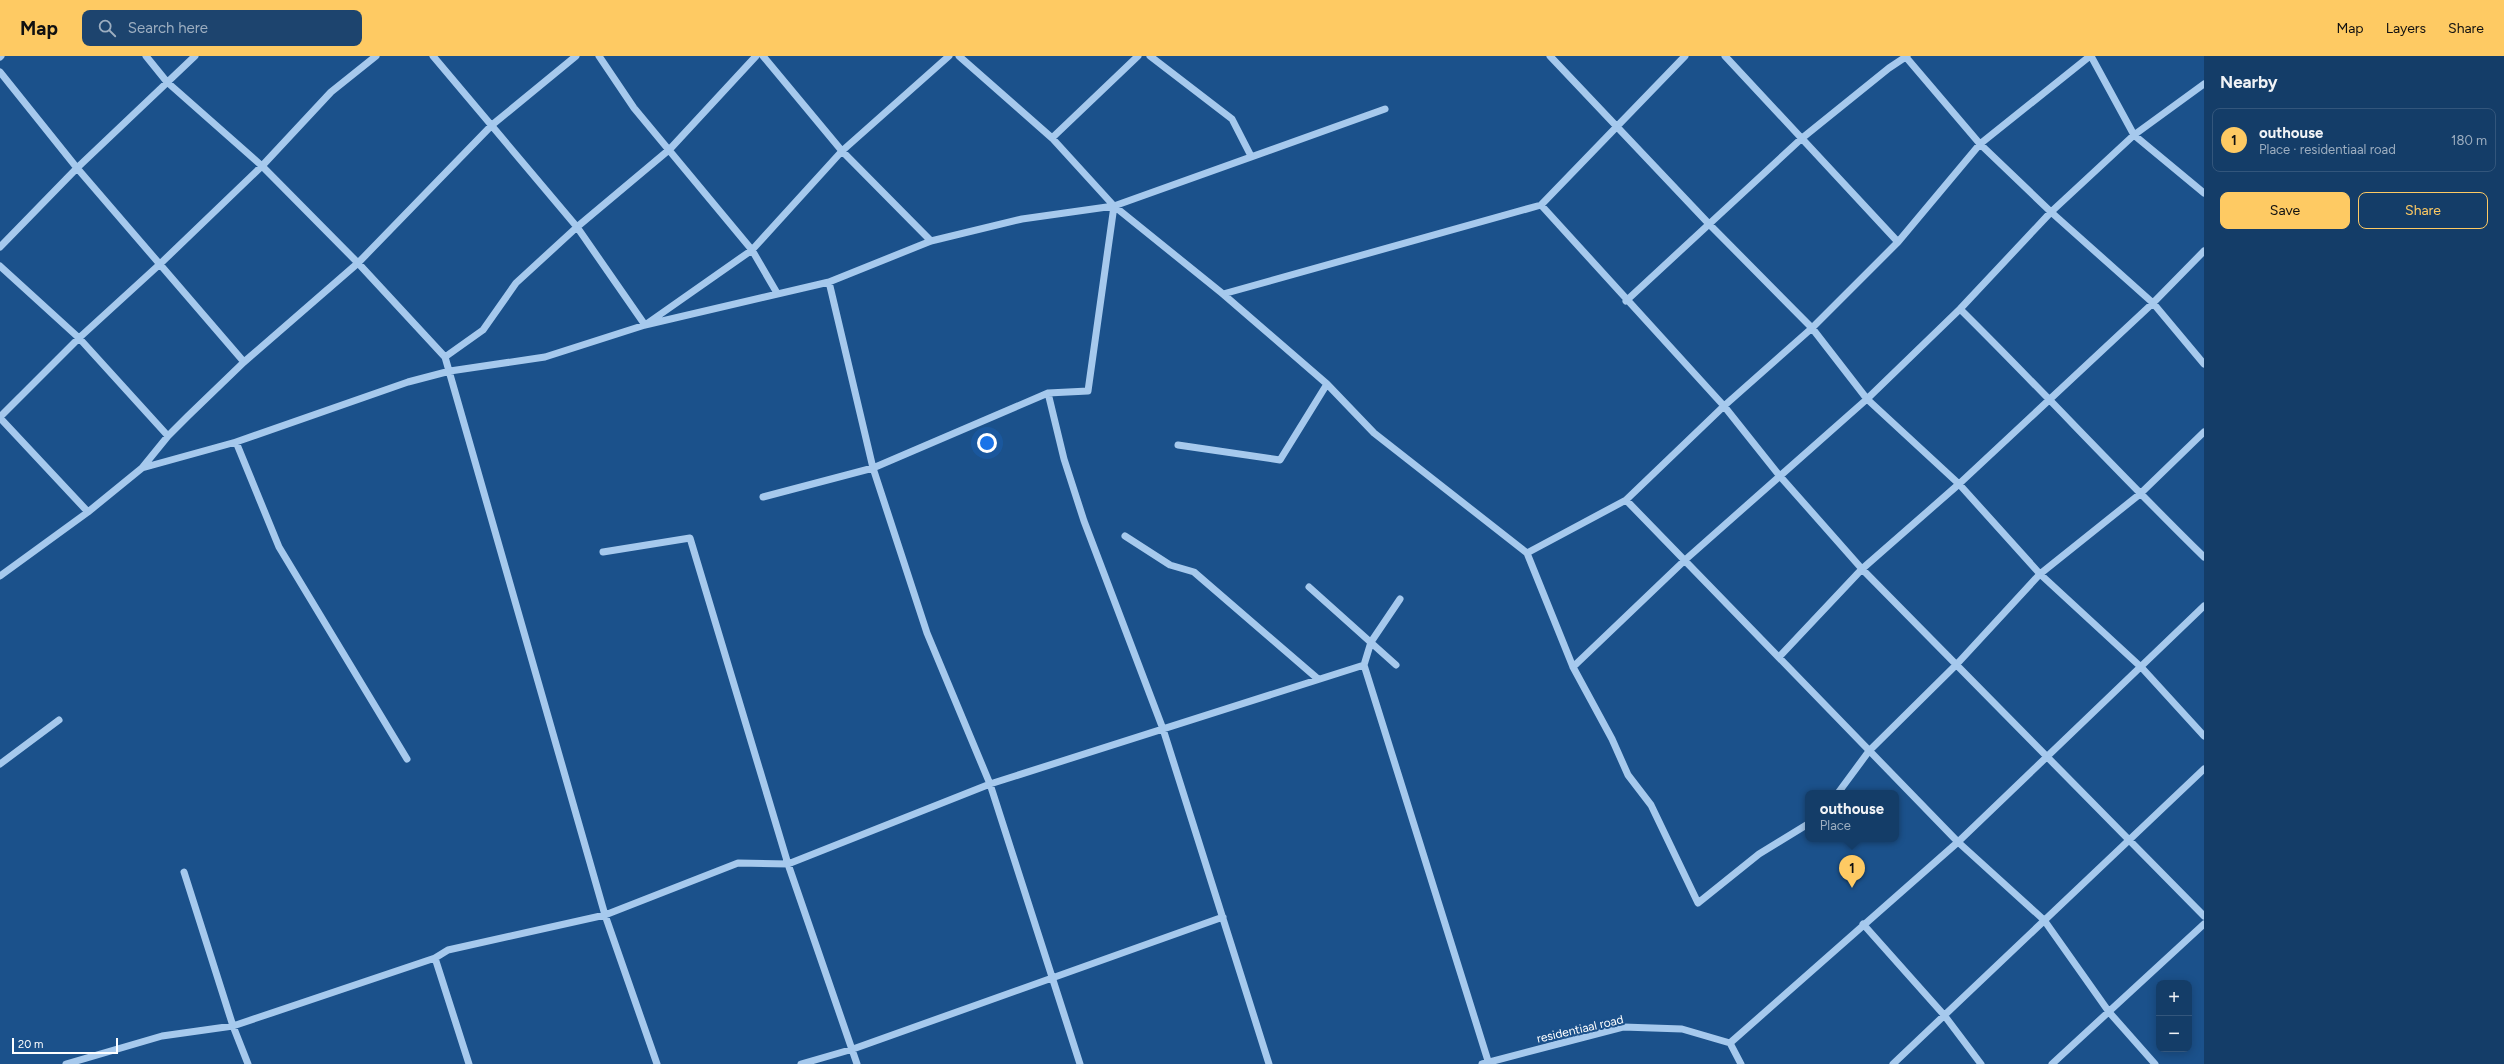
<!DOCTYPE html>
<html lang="en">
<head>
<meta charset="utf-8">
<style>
	body { margin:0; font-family:Figtree,sans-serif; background:#1d446e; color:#f1f3f6 }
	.controls { position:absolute; right:12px; bottom:12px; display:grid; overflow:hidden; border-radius:8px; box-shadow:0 2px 10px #0003 }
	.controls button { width:36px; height:36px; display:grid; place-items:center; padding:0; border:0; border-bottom:1px solid #33567c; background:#143d68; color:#f1f3f6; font:20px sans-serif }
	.scale { position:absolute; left:12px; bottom:10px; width:106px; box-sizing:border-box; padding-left:4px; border:2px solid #fff; border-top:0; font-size:11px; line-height:14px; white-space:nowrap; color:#fff; -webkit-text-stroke:3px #1b518b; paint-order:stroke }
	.you { position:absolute; left:987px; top:387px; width:14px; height:14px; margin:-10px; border:3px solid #fff; border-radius:50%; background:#1a73e8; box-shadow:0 0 0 6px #1a73e833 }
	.badge { display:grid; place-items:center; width:26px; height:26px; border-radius:50%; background:#feca63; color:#111; font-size:13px; font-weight:700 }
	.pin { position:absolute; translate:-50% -33px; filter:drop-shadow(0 1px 2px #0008) }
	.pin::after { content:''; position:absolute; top:21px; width:14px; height:12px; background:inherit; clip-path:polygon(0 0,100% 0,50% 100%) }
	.popup { position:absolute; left:1805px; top:734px; width:94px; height:52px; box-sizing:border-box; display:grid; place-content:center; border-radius:8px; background:#143d68; filter:drop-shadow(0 1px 3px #0005); font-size:13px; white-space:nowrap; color:#9daec0 }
	.popup b { font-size:15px; color:#f1f3f6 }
	.popup::after { content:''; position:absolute; left:50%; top:100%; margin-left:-8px; border:8px solid transparent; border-top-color:#143d68 }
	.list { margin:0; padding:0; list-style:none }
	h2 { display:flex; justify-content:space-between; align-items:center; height:52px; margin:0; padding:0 16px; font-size:17px }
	h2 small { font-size:13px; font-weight:400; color:#9daec0 }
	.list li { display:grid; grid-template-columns:26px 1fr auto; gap:12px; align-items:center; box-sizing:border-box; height:64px; margin:0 8px 8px; padding:0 8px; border:1px solid #33567c; border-radius:8px }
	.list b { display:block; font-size:15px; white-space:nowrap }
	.list p { margin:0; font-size:13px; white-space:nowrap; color:#9daec0 }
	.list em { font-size:13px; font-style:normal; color:#9daec0 }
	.actions { display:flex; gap:8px; padding:12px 16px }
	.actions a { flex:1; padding:9px 0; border:1px solid #feca63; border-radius:8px; text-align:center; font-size:14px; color:#feca63 }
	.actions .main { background:#feca63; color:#111 }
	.icon { flex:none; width:22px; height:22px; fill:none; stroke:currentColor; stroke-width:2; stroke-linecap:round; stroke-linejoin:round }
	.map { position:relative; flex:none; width:2204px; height:1008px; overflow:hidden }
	header { display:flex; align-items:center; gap:24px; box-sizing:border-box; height:56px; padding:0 20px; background:#feca63; color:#111 }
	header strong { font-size:19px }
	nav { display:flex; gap:22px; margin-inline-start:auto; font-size:14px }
	.search { width:280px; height:36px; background:#1d446e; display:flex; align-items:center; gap:10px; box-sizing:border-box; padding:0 14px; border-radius:8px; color:#9daec0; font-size:15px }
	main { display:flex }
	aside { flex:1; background:#143d68 }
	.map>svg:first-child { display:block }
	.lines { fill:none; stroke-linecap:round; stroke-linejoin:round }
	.minor { stroke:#a6c9ed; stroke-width:7 }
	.labels { text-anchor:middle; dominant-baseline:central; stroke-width:4; stroke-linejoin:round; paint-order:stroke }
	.street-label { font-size:12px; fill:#fff; stroke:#1b518b }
</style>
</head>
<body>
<header>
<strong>Map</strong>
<div class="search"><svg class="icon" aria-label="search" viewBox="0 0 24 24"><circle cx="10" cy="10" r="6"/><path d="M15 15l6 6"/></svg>Search here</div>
<nav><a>Map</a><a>Layers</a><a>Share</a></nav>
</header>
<main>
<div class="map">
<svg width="2204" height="1008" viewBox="0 0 2204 1008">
	<rect width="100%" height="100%" fill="#1b518b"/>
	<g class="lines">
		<path class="minor" d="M146,0l21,26 95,84 96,97 87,94 160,558 52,149
			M433,0l144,171 68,98 107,-75 90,-99 107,-95
			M599,0l35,52 118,142 25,43
			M763,0l79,95 89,90
			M959,0l93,82 62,68 109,88 104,90 47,49 153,120 46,114 39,72 16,36 23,30 47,98 61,-49 49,-30
			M1150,0l82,63 19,37
			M1550,0l160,169 102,103 55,71 92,85 81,90 102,94 62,68
			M1725,0l173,186
			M1905,0l75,88 71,68 102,91 51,61
			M2091,0l43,79 70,58
			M0,1l1,-1
			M0,16l77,96 167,194
			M1052,82l86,-82
			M1541,149l183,201 55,69 83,94 342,347
			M0,191l77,-79 118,-112
			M0,210l79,72 89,98
			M829,226l44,186 54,165 63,151 90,280
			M1223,238l318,-89 144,-149
			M1626,245l175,-162 88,-71 18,-12
			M1960,253c82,81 161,167 244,248
			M445,301l38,-27 33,-47 61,-56 93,-78 86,-93
			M1048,337l16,66 20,62 79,208 106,335
			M0,361l79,-79 81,-74 102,-98 69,-74 45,-36
			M0,362l88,94
			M236,386l43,105 128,212
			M1178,389l102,15 47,-76
			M142,412l94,-26 172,-60 42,-11 95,-14 100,-32 184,-43 102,-41 91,-22 92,-13 271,-97
			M763,441l110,-29 175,-75 40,-2 26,-185
			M1626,444l332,342 86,78 65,92 46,52
			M1125,480l45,29 24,7 124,107
			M603,496l87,-14 98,326 69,200
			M1527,497l99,-53 98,-94 88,-78 86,-86 82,-98 110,-88
			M0,520l88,-64 54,-44 26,-32 20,-20 56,-54 114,-99 134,-138 84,-69
			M1309,531l87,78
			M1400,543l-29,43 -7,23 125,399
			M1779,601l83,-88 97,-85 194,-181 51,-52
			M1573,611l112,-107 182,-161 93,-90 91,-97 83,-77 70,-51
			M0,708l59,-44
			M1838,737l31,-42 88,-87 83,-90 100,-80 64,-62
			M184,816l49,154 15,38
			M1863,868l81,91 37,49
			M435,902l34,106
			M1730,987l228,-201 246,-236
			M1730,987l11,21
			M66,1008l96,-28 71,-10 202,-68 13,-8 157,-35 133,-52 50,1 202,-80 374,-119
			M801,1008l52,-15 370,-132
			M1482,1008l141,-37 59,2 48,14
			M1893,1008l311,-295
			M2052,1008l152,-140"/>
	</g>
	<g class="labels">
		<g class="street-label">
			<text transform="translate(1580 973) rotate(-13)">residentiaal road</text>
		</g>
	</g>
</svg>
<div class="controls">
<button>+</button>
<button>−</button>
</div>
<div class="scale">20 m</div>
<div class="you"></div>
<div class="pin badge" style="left:1852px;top:832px">1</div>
<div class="popup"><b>outhouse</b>Place</div>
</div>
<aside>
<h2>Nearby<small></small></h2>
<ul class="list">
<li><span class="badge">1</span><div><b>outhouse</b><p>Place · residentiaal road</p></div><em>180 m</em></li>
</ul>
<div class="actions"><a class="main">Save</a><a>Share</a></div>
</aside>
</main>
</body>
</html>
